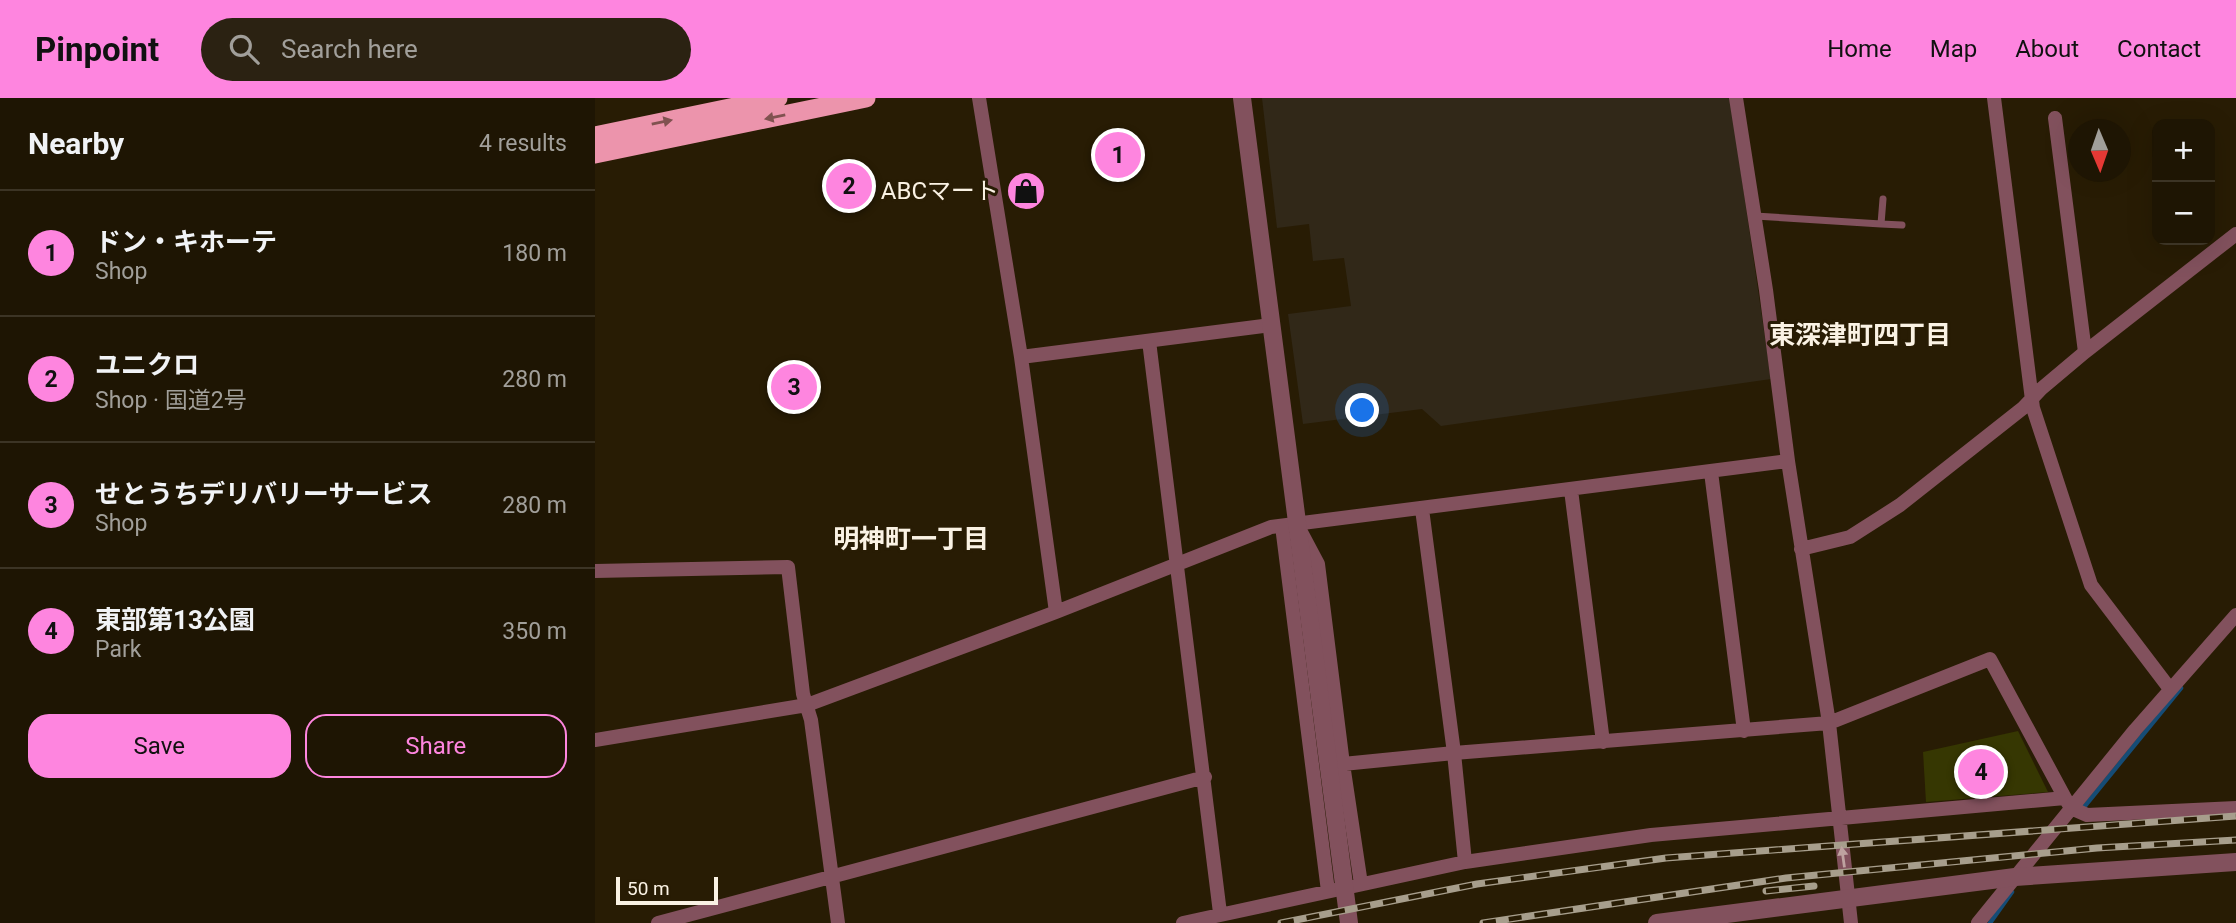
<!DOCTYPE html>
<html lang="en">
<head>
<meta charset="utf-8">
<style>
	body { margin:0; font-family:Roboto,"Noto Sans JP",sans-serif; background:#2b2212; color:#f1f3f6 }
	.controls { position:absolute; right:21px; top:21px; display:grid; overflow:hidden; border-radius:14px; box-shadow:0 7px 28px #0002 }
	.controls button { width:63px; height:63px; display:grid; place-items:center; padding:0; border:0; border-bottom:2px solid #3c3425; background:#1e1503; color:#f1f3f6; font:35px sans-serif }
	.compass { position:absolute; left:1473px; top:21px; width:63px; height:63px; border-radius:50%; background:#1e1503; box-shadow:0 7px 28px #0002; rotate:178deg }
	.scale { position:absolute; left:21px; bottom:18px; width:102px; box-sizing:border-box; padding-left:7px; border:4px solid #faf2e4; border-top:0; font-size:19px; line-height:24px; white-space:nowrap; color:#faf2e4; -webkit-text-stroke:5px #281c04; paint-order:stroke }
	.you { position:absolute; left:768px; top:313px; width:24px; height:24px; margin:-18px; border:5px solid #fff; border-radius:50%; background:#1a73e8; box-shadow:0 0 0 10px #1a73e833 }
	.badge { display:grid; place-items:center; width:46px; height:46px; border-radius:50%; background:#fe85df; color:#111; font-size:23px; font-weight:700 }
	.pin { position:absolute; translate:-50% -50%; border:4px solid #fff; box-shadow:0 2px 7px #0006 }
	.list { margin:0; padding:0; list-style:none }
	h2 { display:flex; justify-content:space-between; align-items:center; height:91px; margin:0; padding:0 28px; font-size:30px }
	h2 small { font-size:23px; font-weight:400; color:#a19f9a }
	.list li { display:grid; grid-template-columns:46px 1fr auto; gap:21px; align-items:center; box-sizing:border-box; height:126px; padding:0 28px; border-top:2px solid #3c3425 }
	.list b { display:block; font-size:26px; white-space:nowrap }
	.list p { margin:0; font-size:23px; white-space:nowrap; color:#a19f9a }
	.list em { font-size:23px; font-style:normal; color:#a19f9a }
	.actions { display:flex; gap:14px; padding:21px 28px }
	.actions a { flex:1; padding:16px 0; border:2px solid #fe85df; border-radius:21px; text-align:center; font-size:24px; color:#fe85df }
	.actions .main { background:#fe85df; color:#111 }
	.icon { flex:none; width:38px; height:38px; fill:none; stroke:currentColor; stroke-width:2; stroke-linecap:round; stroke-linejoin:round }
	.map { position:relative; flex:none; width:1641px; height:825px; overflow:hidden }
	header { display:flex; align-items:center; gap:42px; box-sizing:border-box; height:98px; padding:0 35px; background:#fe85df; color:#111 }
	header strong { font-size:33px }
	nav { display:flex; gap:38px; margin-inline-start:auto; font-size:24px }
	.search { width:490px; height:63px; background:#2b2212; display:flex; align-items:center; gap:18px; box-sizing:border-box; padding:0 24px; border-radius:38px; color:#a19f9a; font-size:26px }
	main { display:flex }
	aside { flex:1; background:#1e1503 }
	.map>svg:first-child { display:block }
	.industrial { fill:#312818 }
	.green { fill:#363702 }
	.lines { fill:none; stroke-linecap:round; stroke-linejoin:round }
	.stream { stroke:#154c76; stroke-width:4.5 }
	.service { stroke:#82515d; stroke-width:7 }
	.minor { stroke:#82515d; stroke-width:14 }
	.tertiary { stroke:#82515d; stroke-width:18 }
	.trunk { stroke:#ec94ac; stroke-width:19 }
	.rail-casing { stroke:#a79e8c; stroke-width:7 }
	.rail { stroke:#281c04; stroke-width:4.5; stroke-dasharray:13; stroke-linecap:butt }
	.oneway { fill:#805250 }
	.oneway2 { fill:#bea2a0 }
	.labels { text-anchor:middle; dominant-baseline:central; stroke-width:6; stroke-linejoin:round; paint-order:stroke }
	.poi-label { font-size:24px; fill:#faf2e4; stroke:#281c04; text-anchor:end }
	.neighbourhood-label { font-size:26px; font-weight:bold; fill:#faf2e4; stroke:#281c04 }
</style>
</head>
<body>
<header>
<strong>Pinpoint</strong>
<div class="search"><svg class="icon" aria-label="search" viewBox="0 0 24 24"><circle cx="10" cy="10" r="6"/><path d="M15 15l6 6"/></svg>Search here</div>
<nav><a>Home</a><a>Map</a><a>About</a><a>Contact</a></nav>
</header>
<main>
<aside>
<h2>Nearby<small>4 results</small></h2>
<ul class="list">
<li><span class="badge">1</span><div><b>ドン・キホーテ</b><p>Shop</p></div><em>180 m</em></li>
<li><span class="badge">2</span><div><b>ユニクロ</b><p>Shop · 国道2号</p></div><em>280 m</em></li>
<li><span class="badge">3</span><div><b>せとうちデリバリーサービス</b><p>Shop</p></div><em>280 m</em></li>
<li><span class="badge">4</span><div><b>東部第13公園</b><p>Park</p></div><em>350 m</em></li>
</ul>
<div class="actions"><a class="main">Save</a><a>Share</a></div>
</aside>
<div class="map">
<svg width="1641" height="825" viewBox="0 0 1641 825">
	<rect width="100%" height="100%" fill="#281c04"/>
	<path class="industrial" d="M667,0h468l41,281 -330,47 -19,-17 -119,15 -15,-110 63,-8 -7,-48 -31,3 -4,-37 -32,4z"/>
	<path class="green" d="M1423,633l30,61 -122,10 -3,-50z"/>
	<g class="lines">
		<path class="stream" d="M1489,709l97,-119
			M1395,825l22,-31"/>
		<path class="service" d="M1160,118l126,8 2,-25
			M1286,126l21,1"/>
		<path class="minor" d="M384,0l42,259 35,255
			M1141,0l30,192 22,171 41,262 22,200
			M1399,0l39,310 58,177 79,104
			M1460,20l30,234
			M554,243l71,572
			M426,259l250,-32
			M1116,374l33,259
			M976,392l32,252
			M827,411l32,244 11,109
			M687,428l46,365
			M706,434l17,32 25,200 18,120
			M1206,451l49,-12 50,-32 123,-97 18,-19 44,-37 151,-118
			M0,473l193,-4 15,127 8,26 27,203
			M0,642l212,-35 249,-93 215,-85 517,-66
			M748,666l111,-11 375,-30 161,-64 75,139
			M63,825l547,-146
			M588,825l282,-61 186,-27 414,-37 6,10 16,7 149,-7
			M1383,825l157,-193 101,-115"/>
		<path class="tertiary" d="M647,0l107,825
			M1062,825l358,-46 221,-15"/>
		<path class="trunk" d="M0,38l183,-38
			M0,56l271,-56"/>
		<defs>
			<path id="rail" d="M1171,793l48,-5
				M686,825l196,-39 189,-26 570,-42
				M888,825l303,-45 311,-30 139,-8"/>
		</defs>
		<use href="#rail" class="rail-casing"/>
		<use href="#rail" class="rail"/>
	</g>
	<defs><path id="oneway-solid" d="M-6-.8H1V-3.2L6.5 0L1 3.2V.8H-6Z" transform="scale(1.75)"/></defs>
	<g class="oneway">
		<use href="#oneway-solid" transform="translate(180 19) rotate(168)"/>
		<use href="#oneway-solid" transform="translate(67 24) rotate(-12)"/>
	</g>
	<use class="oneway2" href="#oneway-solid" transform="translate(1248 759) rotate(-98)"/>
	<defs>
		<symbol id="shop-disc" viewBox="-11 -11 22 22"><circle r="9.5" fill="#fe85df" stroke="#281c04"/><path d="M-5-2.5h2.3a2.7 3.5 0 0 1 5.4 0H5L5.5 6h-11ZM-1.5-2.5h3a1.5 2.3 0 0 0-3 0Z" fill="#111"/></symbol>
	</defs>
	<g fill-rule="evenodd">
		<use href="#shop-disc" x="409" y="71" width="44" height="44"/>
	</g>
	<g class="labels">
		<g class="poi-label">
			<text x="404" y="93">ABCマート</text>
		</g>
		<g class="neighbourhood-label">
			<text x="1265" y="237">東深津町四丁目</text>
			<text x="316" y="441">明神町一丁目</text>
		</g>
	</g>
</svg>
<div class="controls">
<button>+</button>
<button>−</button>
</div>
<svg class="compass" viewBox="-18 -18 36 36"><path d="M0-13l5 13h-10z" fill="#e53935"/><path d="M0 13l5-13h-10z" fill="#a19f9a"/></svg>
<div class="scale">50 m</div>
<div class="you"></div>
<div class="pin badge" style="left:523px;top:57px">1</div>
<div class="pin badge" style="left:254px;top:88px">2</div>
<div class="pin badge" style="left:199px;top:289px">3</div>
<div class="pin badge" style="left:1386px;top:674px">4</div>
</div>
</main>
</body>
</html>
